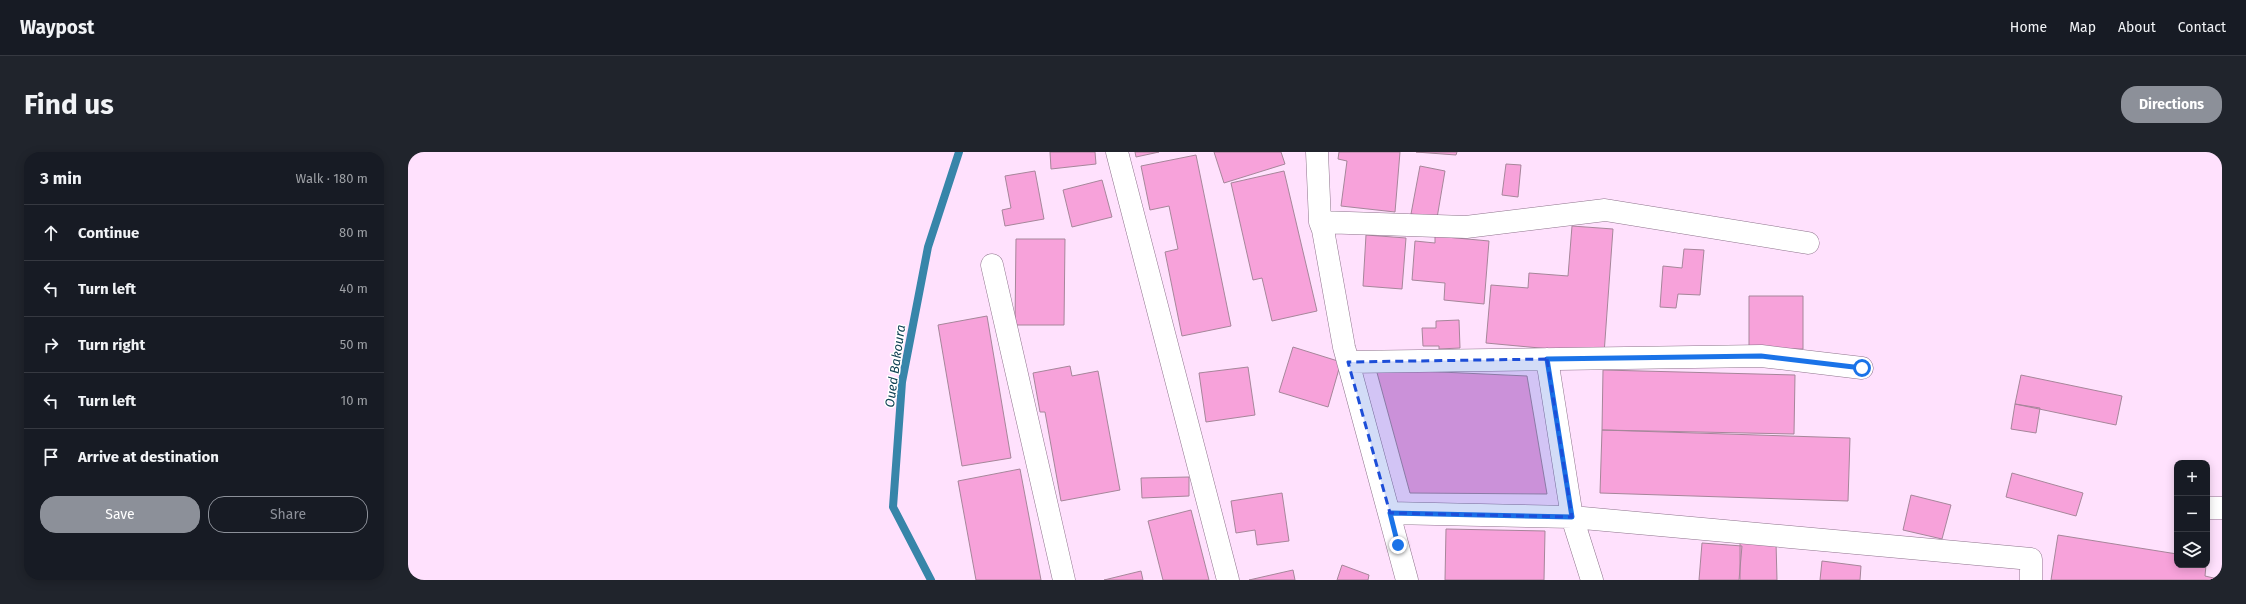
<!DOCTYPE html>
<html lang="en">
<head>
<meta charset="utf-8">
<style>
	body { margin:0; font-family:"Fira Sans",sans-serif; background:#20242c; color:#f1f3f6 }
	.controls { position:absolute; right:12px; bottom:12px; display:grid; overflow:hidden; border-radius:8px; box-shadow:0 2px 10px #0003 }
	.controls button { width:36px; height:36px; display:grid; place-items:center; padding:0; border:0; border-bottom:1px solid #363941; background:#171b24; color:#f1f3f6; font:20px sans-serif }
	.stop { position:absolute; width:12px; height:12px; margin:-9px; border:3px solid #1a73e8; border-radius:50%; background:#fff }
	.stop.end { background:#1a73e8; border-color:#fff; box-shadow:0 1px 4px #0008 }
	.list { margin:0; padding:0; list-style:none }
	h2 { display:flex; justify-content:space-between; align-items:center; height:52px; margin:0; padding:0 16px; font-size:17px }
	h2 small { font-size:13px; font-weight:400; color:#9ea1a6 }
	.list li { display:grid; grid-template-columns:26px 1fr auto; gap:12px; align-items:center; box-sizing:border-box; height:56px; padding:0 16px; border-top:1px solid #363941 }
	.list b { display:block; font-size:15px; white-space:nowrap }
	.list em { font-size:13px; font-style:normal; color:#9ea1a6 }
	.actions { display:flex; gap:8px; padding:12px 16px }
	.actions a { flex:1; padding:9px 0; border:1px solid #8c9099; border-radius:16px; text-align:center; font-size:14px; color:#8c9099 }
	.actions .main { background:#8c9099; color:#fff }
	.icon { flex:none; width:22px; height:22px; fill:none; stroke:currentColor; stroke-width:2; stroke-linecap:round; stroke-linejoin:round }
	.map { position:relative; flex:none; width:1814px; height:428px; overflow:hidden; border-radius:16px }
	header { display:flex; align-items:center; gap:24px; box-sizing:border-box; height:56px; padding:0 20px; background:#171b24; border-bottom:1px solid #363941 }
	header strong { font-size:19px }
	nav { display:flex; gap:22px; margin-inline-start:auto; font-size:14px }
	.intro { display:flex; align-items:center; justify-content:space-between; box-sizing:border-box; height:96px; padding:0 24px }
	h1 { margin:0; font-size:28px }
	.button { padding:10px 18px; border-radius:16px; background:#8c9099; color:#fff; font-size:14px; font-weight:700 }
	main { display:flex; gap:24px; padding:0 24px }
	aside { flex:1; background:#171b24; border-radius:16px; box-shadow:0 2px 10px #0003 }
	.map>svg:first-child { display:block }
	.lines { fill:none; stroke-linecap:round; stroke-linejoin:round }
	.stream { stroke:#3785a9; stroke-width:8 }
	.building { fill:#f7a2da; stroke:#a6869a }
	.street-casing { stroke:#8e748c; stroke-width:23 }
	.street { stroke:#fff; stroke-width:22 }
	.route { stroke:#1a73e8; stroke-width:5 }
	.marked { fill:#1d4ed8; fill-opacity:0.2; stroke:#1d4ed8; stroke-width:3; stroke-dasharray:8 5; stroke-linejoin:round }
	.labels { text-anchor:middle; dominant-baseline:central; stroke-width:3; stroke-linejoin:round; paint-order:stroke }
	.water-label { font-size:13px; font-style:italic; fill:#104054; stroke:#fff }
</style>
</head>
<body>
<header>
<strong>Waypost</strong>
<nav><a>Home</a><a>Map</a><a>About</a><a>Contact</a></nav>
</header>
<div class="intro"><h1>Find us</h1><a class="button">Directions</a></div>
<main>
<aside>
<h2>3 min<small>Walk · 180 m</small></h2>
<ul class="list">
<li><svg class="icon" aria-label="ahead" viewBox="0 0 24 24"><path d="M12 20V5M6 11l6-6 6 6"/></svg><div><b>Continue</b></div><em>80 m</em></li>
<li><svg class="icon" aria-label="left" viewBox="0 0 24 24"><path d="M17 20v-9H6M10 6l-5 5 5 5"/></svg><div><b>Turn left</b></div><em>40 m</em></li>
<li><svg class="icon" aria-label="right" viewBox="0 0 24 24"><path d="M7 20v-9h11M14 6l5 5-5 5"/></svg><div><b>Turn right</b></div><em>50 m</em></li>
<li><svg class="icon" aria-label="left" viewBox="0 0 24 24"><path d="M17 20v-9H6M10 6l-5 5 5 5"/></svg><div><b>Turn left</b></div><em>10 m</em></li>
<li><svg class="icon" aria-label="arrive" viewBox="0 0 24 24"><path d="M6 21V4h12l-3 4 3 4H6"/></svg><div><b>Arrive at destination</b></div></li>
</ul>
<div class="actions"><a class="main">Save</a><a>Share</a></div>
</aside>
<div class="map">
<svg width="1814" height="428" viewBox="0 0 1814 428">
	<rect width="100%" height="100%" fill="#ffe1fd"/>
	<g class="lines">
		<path class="stream" d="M523,428l-38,-73 9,-125 26,-135 31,-95"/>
	</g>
	<path class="building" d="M642,0h45l1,12 -45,5z
		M727,0h24l-23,5z
		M806,0h67l4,12 -61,19z
		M931,0h61l-5,60 -54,-6 6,-45 -9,-2z
		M1008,0h41l-1,3z
		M788,3l35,171 -49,10 -17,-84 13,-3 -9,-43 -19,4 -9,-44z
		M1098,12l15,1 -3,32 -16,-2z
		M1012,14l25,5 -8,47 -26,-4z
		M627,19l9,48 -39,7 -3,-16 9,-2 -6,-32z
		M876,19l33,140 -45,10 -10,-43 -9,2 -22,-97z
		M694,28l10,37 -40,10 -9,-37z
		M1164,74l41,3 -9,125 -118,-11 5,-58 37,3 1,-15 39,3z
		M958,83l40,3 -4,51 -39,-3z
		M1027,84l54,5 -5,63 -40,-4 1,-17 -33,-3 3,-39 20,2z
		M608,87h49l-1,86h-49z
		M1276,97l20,1 -4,45 -22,-1 -2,14 -16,-1 3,-41 19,2z
		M1341,144h54v53h-54z
		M579,164l24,142 -49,8 -24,-141z
		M1051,168l1,28 -21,1v-3h-16l-1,-18h14v-7z
		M885,195l48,15 -13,45 -49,-15z
		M662,214l2,10 26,-5 22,119 -59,11 -16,-89h-5l-7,-39z
		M840,215l7,48 -49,7 -7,-49z
		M968,217l151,7 20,118 -137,-1z
		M1195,218l192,5 -1,59 -192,-4z
		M1613,223l101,21 -6,29 -101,-21z
		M1607,252l25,4 -4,25 -25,-4z
		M1194,278l248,8 -2,63 -248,-8z
		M612,317l21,111h-65l-18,-99z
		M1604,321l71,20 -7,23 -70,-19z
		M781,325v19l-47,2 -1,-20z
		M874,341l7,48 -32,4 -2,-15 -19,3 -5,-32z
		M1503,343l40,10 -9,34 -39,-9z
		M783,358l18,70h-46l-15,-59z
		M1038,377l99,2 -1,49h-99z
		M1650,383l119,19v11h29l-1,11 17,4h-171z
		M1332,390h36l1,38h-37z
		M1294,391l40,3 -3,34h-40z
		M1414,409l39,5 -1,14h-40z
		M934,413l27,10 -1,5h-31z
		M885,418l2,10h-46z
		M733,419l2,9h-39z"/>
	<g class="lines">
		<defs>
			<path id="street" d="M709,0l111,428
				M909,0l3,70 3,8 21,117 63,233
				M912,70l146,5 139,-17 203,33
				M584,113l72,315
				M1139,207l25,158 20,63
				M940,210l413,-6 101,12
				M1802,356h12
				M982,361l182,4 459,42v21"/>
		</defs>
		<use href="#street" class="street-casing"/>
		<use href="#street" class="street"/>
	</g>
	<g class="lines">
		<path class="route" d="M990,393l-8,-32 182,4 -25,-158 214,-3 101,12"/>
	</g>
	<path class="marked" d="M1139,207l25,158 -182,-4 -42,-151z"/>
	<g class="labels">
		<g class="water-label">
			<text transform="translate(487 214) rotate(-82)">Oued Bakoura</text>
		</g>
	</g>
</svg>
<div class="controls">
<button>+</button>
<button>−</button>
<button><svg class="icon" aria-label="layers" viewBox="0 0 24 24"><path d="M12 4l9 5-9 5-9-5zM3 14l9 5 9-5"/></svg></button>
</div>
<div class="stop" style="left:1454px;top:216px"></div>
<div class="stop end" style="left:990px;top:393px"></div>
</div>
</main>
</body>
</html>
